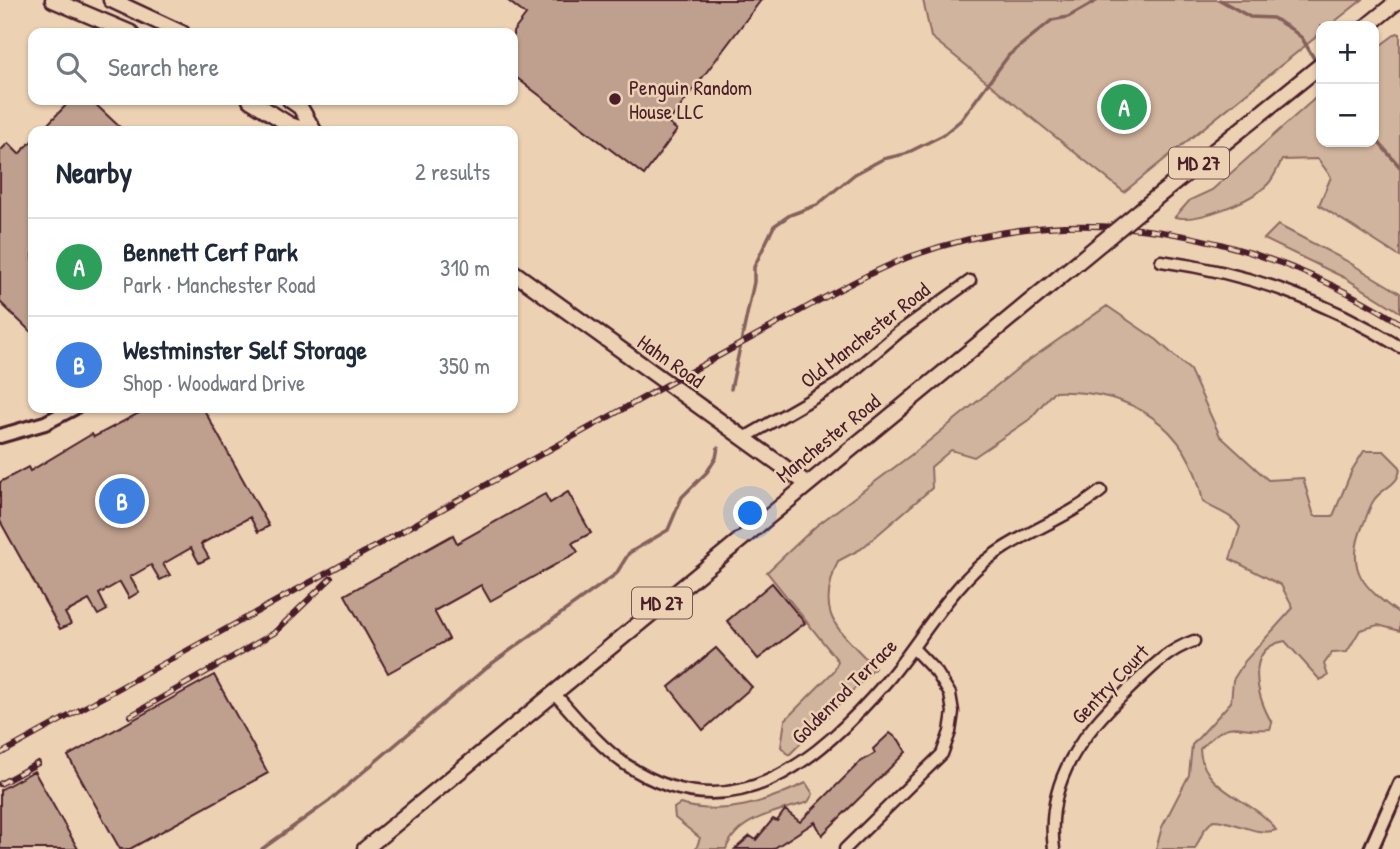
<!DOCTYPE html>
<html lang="en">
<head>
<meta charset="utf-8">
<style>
	body { margin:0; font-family:"Patrick Hand",sans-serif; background:#f6f6f7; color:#1f2937 }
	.controls { position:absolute; right:21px; top:21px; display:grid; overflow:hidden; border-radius:14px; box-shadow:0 2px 5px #0004 }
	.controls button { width:63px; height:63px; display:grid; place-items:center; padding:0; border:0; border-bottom:2px solid #e0e1e3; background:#fff; color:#1f2937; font:35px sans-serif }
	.you { position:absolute; left:751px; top:514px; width:24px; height:24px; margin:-18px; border:5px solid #fff; border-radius:50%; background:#1a73e8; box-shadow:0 0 0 10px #1a73e833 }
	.badge { display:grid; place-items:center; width:46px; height:46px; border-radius:50%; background:#d93025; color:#fff; font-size:23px; font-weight:700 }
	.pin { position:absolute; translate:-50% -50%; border:4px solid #fff; box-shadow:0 2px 7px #0006 }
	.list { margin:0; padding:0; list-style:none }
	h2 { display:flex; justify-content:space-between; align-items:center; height:91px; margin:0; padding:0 28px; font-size:30px }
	h2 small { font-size:23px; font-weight:400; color:#747a83 }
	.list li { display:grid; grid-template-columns:46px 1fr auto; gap:21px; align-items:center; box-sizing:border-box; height:98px; padding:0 28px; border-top:2px solid #e0e1e3 }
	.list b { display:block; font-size:26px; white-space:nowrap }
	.list p { margin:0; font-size:23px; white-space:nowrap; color:#747a83 }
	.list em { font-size:23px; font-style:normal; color:#747a83 }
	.icon { flex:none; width:38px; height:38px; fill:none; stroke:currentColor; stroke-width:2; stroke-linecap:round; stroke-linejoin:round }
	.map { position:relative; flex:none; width:1400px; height:849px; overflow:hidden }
	.search { position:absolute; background:#fff; box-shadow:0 2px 5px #0004; left:28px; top:28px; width:490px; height:77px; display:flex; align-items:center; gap:18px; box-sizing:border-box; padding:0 24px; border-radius:14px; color:#747a83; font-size:26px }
	.panel { position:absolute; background:#fff; box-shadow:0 2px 5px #0004; left:28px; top:126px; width:490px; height:287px; border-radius:14px }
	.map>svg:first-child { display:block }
	.green { fill:#d1b49d; stroke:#8e6a64; stroke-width:2 }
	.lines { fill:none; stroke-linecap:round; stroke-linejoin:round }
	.stream { stroke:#85605c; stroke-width:3.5 }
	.building { fill:#bf9f8d; stroke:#4a1f2b; stroke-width:2 }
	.minor-casing { stroke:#4a1f2b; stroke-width:15 }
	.tertiary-casing { stroke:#4a1f2b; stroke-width:18 }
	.secondary-casing { stroke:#4a1f2b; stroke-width:19 }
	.primary-casing { stroke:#4a1f2b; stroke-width:19 }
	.minor { stroke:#ecd1b3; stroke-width:10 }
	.tertiary { stroke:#ecd1b3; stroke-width:12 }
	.secondary { stroke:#ecd1b3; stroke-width:14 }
	.primary { stroke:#ecd1b3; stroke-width:14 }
	.rail-casing { stroke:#4a1f2b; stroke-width:6 }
	.rail { stroke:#ecd1b3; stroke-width:3.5; stroke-dasharray:10; stroke-linecap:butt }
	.primary-bridge-casing { stroke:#4a1f2b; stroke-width:19; stroke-linecap:butt }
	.primary-bridge { stroke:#ecd1b3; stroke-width:14 }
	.poi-dot { fill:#4a1f2b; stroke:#ecd1b3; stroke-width:2.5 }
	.labels { text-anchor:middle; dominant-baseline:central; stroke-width:5; stroke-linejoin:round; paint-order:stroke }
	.shield { fill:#ecd1b3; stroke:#7b5454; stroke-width:2 }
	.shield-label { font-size:19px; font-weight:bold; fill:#4a1f2b }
	.poi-label { font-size:21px; fill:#4a1f2b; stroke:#ecd1b3; text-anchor:start }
	.street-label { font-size:21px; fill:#4a1f2b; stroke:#ecd1b3 }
</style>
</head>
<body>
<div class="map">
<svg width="1400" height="849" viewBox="0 0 1400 849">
	<rect width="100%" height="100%" fill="#ecd1b3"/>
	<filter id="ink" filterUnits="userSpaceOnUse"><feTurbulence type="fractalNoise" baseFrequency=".0143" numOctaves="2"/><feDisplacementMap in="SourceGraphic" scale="14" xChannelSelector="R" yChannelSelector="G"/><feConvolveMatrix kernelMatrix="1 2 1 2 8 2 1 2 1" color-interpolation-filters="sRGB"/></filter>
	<g filter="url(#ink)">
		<path class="green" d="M923,0h439l-33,26h-8v7l-197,159 -193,-155z
			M1397,33l3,1v223l-81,-52 12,-28 -13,-18 -36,1c-4,7 -8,18 -14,24 -17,17 -71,39 -93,33l15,-17 22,-10 109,-97v49h53v-92z
			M1278,225l67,35 55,33v19l-55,-34 -81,-39z
			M1107,306l50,34 33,30 30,66 48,44 35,-2 11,38h19l19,-46 12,-19h20l16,16c0,18 -17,20 -26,33 -5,7 -7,17 -11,25 -19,45 1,63 37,89v17l-22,-6 -18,5 -13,22 -15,1 -8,11 4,12 -8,4 -35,-39c-42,7 -28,56 -13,82l-2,6c-38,3 -37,-14 -70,20 2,44 56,50 76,81 -20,7 -42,-10 -63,-10l-9,10 -9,19h-39l6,-22 27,-52 3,-30 39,-43 2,-22 12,-19 48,-53 -12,-23 -51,-26 10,-32c-8,-13 -24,-16 -37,-25 -14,-78 -74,-113 -150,-110l-23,27 -56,38 -23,-7 -20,17 1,21 -71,61 -23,12c-24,57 0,67 37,107l-86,87 -8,-8 4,-27 49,-49 4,-10 -71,-89 49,-46 103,-77 103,-84z
			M806,783l7,11 -5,8c-28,10 -70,14 -82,47h-30l4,-11 -25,-20 -1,-10 6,-4c45,13 85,-2 126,-21z"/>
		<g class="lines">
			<path class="stream" d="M1220,0l30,17 23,1 18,11 11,9 14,24
				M1374,137l26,30
				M731,389l23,-107v-15l20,-41 16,-11 27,-10 38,-31 28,-15 22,-5 38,-19 18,-15 48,-65 43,-35 16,-3 30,-17
				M262,849l67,-48 158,-134 129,-93 13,-21 39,-23 14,-33 25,-25 9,-14 2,-11"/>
		</g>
		<path class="building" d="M507,0h254l-93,123 9,7 -33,45 -131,-100v-43l13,-17z
			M71,100h20l33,31h-83z
			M33,140v194l-33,-32v-151l8,-8 11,11z
			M141,408h62l66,118 -11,6 -8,-15 -49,27 8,14 -10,5 -8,-15 -28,16 7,11 -10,5 -9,-15 -21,12 9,15 -10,6 -9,-16 -21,12 8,16 -9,5 -9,-15 -24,13 6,11 -11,5 -60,-108v-39l28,-15 2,4 62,-37 2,3 49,-26z
			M568,492l23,41 -19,10 6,9 -88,49 -9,-16 -47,26 15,28 -61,34 -43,-78 108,-60 4,8 88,-49 5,9z
			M772,583l33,40 -47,36 -31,-38z
			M716,648l36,39 -49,43 -34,-43z
			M214,675l54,98 -138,76h-10l-52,-93z
			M890,733l9,7 7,12 -84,83 -7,-13 -42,27h-38l15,-13 6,4 17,-21 4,2 8,-11 15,12 60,-60 15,-9 -2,-4z
			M34,771l44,78h-78v-59z"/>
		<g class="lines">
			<defs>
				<path id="minor" d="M1161,261c87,12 164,39 239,86
					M744,438l94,-54 61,-52 71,-51
					M554,693c22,24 44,52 71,71 107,72 192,-2 262,-83 28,-33 50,-72 81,-104 37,-40 91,-52 133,-86
					M845,849l97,-95 8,-22 3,-20 -3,-18 -13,-21 -24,-25
					M1054,849c-9,-68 28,-116 75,-160 21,-20 37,-38 65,-48"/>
				<path id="tertiary" d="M0,436l45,-13 29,-15
					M1371,849l29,-65"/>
				<path id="secondary" d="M53,0l78,33
					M111,0l71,33
					M250,100l40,25 18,6
					M290,100l10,7 14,24
					M513,272l293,211"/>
				<path id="primary" d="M1367,26l32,-26
					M1142,209l179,-144
					M365,849l736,-606"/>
			</defs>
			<use href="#minor" class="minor-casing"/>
			<use href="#tertiary" class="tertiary-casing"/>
			<use href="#secondary" class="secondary-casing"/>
			<use href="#primary" class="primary-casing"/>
			<use href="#minor" class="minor"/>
			<use href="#tertiary" class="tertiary"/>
			<use href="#secondary" class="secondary"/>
			<use href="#primary" class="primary"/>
			<defs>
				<path id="rail" d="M130,716l144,-83 57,-55
					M0,754l809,-448c33,-18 66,-36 100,-49 168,-62 343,-27 491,66
					M0,784l38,-21"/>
			</defs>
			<use href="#rail" class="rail-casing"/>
			<use href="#rail" class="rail"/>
			<defs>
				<path id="primary-bridge" d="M1101,243l41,-34"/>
			</defs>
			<use href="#primary-bridge" class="primary-bridge-casing"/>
			<use href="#primary-bridge" class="primary-bridge"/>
		</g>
	</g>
	<circle class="poi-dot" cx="615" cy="99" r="7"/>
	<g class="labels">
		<g class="shield">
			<rect x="1169" y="147.5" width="60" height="31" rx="5"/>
			<rect x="632" y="587.5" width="60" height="31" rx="5"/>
		</g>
		<g class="shield-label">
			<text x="1199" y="163">MD 27</text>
			<text x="662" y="603">MD 27</text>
		</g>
		<g class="poi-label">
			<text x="629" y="87">Penguin Random<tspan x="629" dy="24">House LLC</tspan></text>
		</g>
		<g class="street-label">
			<text transform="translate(865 335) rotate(-38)">Old Manchester Road</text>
			<text transform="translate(671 361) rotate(35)">Hahn Road</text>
			<text transform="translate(828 438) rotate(-39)">Manchester Road</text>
			<text transform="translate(1110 684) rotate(-46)">Gentry Court</text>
			<text transform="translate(844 691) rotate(-45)">Goldenrod Terrace</text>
		</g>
	</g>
</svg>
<div class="controls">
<button>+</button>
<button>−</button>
</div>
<div class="you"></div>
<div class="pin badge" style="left:1124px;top:107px;background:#2e9e5b">A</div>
<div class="pin badge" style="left:122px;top:501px;background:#3f7fe0">B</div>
<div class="search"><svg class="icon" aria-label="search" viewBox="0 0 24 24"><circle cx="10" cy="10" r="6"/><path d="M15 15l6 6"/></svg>Search here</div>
<section class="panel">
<h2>Nearby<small>2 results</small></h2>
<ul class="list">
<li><span class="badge" style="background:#2e9e5b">A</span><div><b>Bennett Cerf Park</b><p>Park · Manchester Road</p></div><em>310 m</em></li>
<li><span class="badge" style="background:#3f7fe0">B</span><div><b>Westminster Self Storage</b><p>Shop · Woodward Drive</p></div><em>350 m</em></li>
</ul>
</section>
</div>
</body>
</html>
